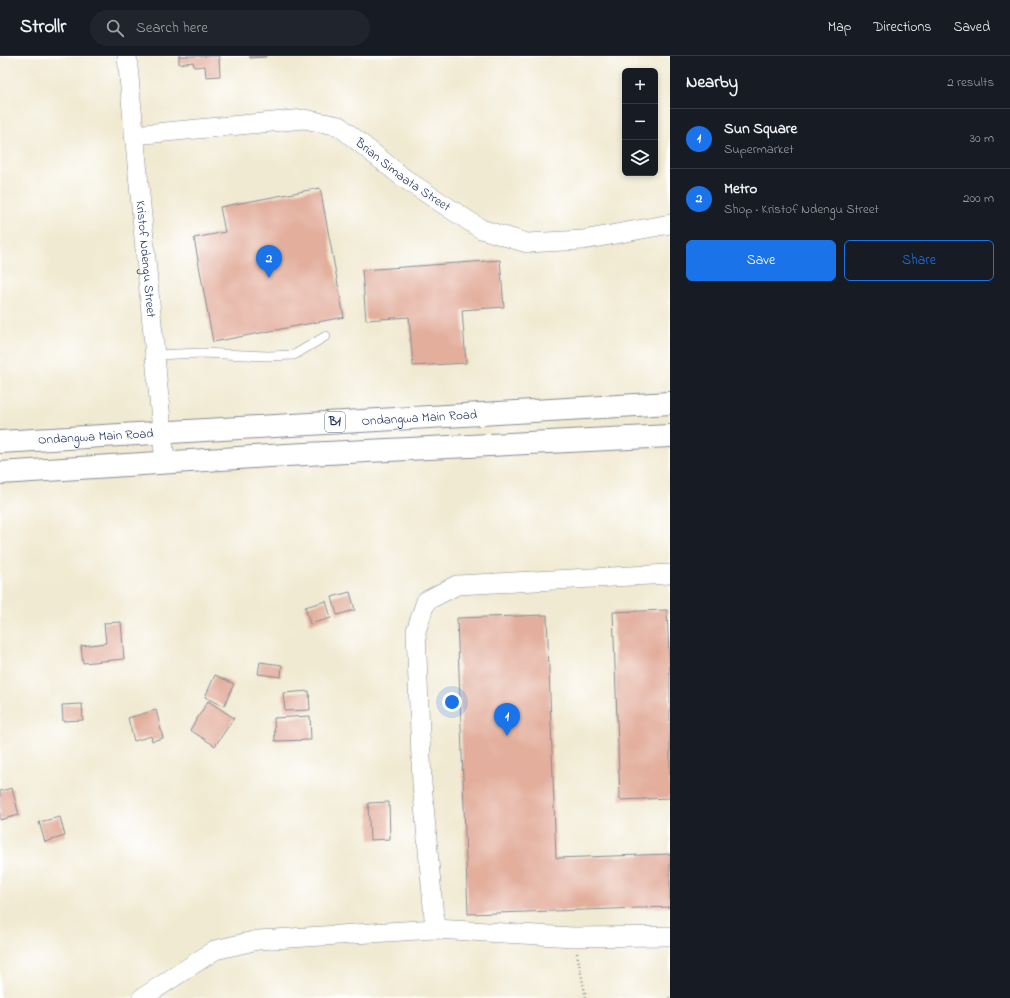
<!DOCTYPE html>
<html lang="en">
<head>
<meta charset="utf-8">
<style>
	body { margin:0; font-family:"Indie Flower",sans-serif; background:#20242c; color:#f1f3f6 }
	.controls { position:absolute; right:12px; top:12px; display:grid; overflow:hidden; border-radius:6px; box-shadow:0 2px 6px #0003 }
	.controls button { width:36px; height:36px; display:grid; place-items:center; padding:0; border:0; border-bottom:1px solid #363941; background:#171b24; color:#f1f3f6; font:20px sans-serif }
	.you { position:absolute; left:452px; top:646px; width:14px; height:14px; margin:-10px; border:3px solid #fff; border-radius:50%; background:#1a73e8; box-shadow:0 0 0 6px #1a73e833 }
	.badge { display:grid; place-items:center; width:26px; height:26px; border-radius:50%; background:#1a73e8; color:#fff; font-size:13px; font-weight:700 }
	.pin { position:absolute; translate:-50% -33px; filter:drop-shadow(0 1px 2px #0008) }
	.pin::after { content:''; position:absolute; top:21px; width:14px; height:12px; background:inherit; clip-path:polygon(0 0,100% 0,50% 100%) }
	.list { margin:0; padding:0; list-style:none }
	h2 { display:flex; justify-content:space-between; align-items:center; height:52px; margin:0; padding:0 16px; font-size:17px }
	h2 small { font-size:13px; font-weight:400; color:#9ea1a6 }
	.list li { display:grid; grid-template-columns:26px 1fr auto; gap:12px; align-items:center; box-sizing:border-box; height:60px; padding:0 16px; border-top:1px solid #363941 }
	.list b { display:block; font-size:15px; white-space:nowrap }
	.list p { margin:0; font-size:13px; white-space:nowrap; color:#9ea1a6 }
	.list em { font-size:13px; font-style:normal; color:#9ea1a6 }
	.actions { display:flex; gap:8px; padding:12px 16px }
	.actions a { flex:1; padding:9px 0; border:1px solid #1a73e8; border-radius:6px; text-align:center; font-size:14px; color:#1a73e8 }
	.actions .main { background:#1a73e8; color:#fff }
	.icon { flex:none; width:22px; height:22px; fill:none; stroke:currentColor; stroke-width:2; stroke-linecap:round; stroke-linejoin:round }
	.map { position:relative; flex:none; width:670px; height:942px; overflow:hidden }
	header { display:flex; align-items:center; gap:24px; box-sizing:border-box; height:56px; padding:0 20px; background:#171b24; border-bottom:1px solid #363941 }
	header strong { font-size:19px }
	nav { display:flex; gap:22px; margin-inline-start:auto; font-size:14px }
	.search { width:280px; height:36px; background:#20242c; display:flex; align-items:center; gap:10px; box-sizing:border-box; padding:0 14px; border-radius:22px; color:#9ea1a6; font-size:15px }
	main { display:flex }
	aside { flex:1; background:#171b24 }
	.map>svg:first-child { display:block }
	.building { fill:#e3ae9c }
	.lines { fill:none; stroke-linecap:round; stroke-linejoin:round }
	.service-casing { stroke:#868c98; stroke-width:10 }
	.minor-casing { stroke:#868c98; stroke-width:20 }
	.primary-casing { stroke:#868c98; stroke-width:24 }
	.path { stroke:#868c98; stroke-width:2.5; stroke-dasharray:1 3; stroke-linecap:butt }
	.service { stroke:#fff; stroke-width:9 }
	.minor { stroke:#fff; stroke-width:19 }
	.primary { stroke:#fff; stroke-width:22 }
	.labels { text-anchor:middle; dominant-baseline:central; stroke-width:3.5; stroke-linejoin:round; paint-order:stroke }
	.shield { fill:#fff; stroke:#5f6d8e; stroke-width:1 }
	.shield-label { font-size:12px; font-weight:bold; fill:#1b2f5e }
	.street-label { font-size:13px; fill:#1b2f5e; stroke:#fff }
</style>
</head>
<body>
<header>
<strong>Strollr</strong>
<div class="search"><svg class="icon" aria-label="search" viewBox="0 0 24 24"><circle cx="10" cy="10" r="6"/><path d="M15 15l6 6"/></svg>Search here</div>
<nav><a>Map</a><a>Directions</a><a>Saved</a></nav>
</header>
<main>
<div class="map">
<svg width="670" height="942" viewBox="0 0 670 942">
	<rect width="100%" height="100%" fill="#fff"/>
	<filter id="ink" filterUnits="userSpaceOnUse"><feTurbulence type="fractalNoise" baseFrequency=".025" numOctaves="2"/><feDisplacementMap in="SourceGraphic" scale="8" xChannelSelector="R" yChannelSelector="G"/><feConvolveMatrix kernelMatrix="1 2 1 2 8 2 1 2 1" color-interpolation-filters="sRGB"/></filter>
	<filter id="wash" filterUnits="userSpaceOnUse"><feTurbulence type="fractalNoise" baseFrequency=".012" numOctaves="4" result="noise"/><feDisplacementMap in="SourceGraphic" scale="16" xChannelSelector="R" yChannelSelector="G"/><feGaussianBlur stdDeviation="0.9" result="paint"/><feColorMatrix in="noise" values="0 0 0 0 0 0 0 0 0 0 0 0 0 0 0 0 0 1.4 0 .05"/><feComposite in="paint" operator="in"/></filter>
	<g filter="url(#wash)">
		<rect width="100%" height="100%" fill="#f1ead2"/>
		<g id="blocks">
			<path class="building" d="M179,0h40l1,20 -14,1 -1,-11 -11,1 -1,-5 -14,2z
				M250,0h16v1l-16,1z
				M320,132l24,129 -131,25 -19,-104 31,-6 -5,-25z
				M500,204l4,47 -42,3 4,53 -53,3 -4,-49 -43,3 -4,-50z
				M350,536l5,18 -18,5 -5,-18z
				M326,545l5,17 -21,6 -5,-17z
				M667,554l3,67v121l-50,2 -7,-188z
				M547,559l9,243 114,-4v53l-202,7 -11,-296z
				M121,566l3,37 -41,4 -2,-17 25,-3 -2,-20z
				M260,606l22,3 -1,12 -23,-3z
				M215,619l19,9 -10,22 -19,-9z
				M309,635l1,19 -25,1 -2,-18z
				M208,645l26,17 -19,28 -25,-16z
				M82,648l1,16 -20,1 -1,-16z
				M156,654l7,28 -11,3 -1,-5 -17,5 -6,-23z
				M310,660l1,24 -36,1 -1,-23z
				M12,732l7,27 -19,5v-29z
				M389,746l1,37 -20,1 -2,-37z
				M60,761l5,19 -20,6 -6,-20z"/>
		</g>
	</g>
	<g filter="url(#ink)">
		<use href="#blocks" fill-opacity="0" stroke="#868c98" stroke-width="1"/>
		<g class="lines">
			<defs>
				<path id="service" d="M155,299l47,-2 66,3 26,-1 32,-19"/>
				<g id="minor">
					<path id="s1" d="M127,0l38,407"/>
					<path id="s2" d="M134,79l170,-16 35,7 66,53 76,50 46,14 56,-3 87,-16"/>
					<path d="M435,873l-13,-146 -6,-152 10,-30 31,-16 213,-11"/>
					<path d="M142,942l73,-48 43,-10 177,-11 138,8 97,-1"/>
				</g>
				<g id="primary">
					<path id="s3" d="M0,386l670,-39"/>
					<path d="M0,417l286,-18 384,-19"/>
				</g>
			</defs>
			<use href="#service" class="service-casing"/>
			<use href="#minor" class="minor-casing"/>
			<use href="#primary" class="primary-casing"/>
			<path class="path" d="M577,897l9,45
				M669,942l1,-1"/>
			<use href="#service" class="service"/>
			<use href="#minor" class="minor"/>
			<use href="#primary" class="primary"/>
		</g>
	</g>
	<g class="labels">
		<rect class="shield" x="325" y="356" width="20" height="20" rx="3"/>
		<g class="shield-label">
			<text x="335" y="366">B1</text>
		</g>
		<g class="street-label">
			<text stroke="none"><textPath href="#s2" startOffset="287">Brian Simaata Street</textPath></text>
			<text stroke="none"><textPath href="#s1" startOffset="204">Kristof Ndengu Street</textPath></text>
			<text stroke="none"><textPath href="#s3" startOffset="420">Ondangwa Main Road</textPath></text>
			<text stroke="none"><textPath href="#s3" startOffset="96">Ondangwa Main Road</textPath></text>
		</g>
	</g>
</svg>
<div class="controls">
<button>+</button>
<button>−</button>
<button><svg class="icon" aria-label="layers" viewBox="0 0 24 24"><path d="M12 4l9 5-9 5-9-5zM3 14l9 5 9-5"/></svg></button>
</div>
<div class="you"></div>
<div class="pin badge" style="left:507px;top:680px">1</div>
<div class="pin badge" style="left:269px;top:222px">2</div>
</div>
<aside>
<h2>Nearby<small>2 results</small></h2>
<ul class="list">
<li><span class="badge">1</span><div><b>Sun Square</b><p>Supermarket</p></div><em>30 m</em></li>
<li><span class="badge">2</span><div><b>Metro</b><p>Shop · Kristof Ndengu Street</p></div><em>200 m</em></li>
</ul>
<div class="actions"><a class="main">Save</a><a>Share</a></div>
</aside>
</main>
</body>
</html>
